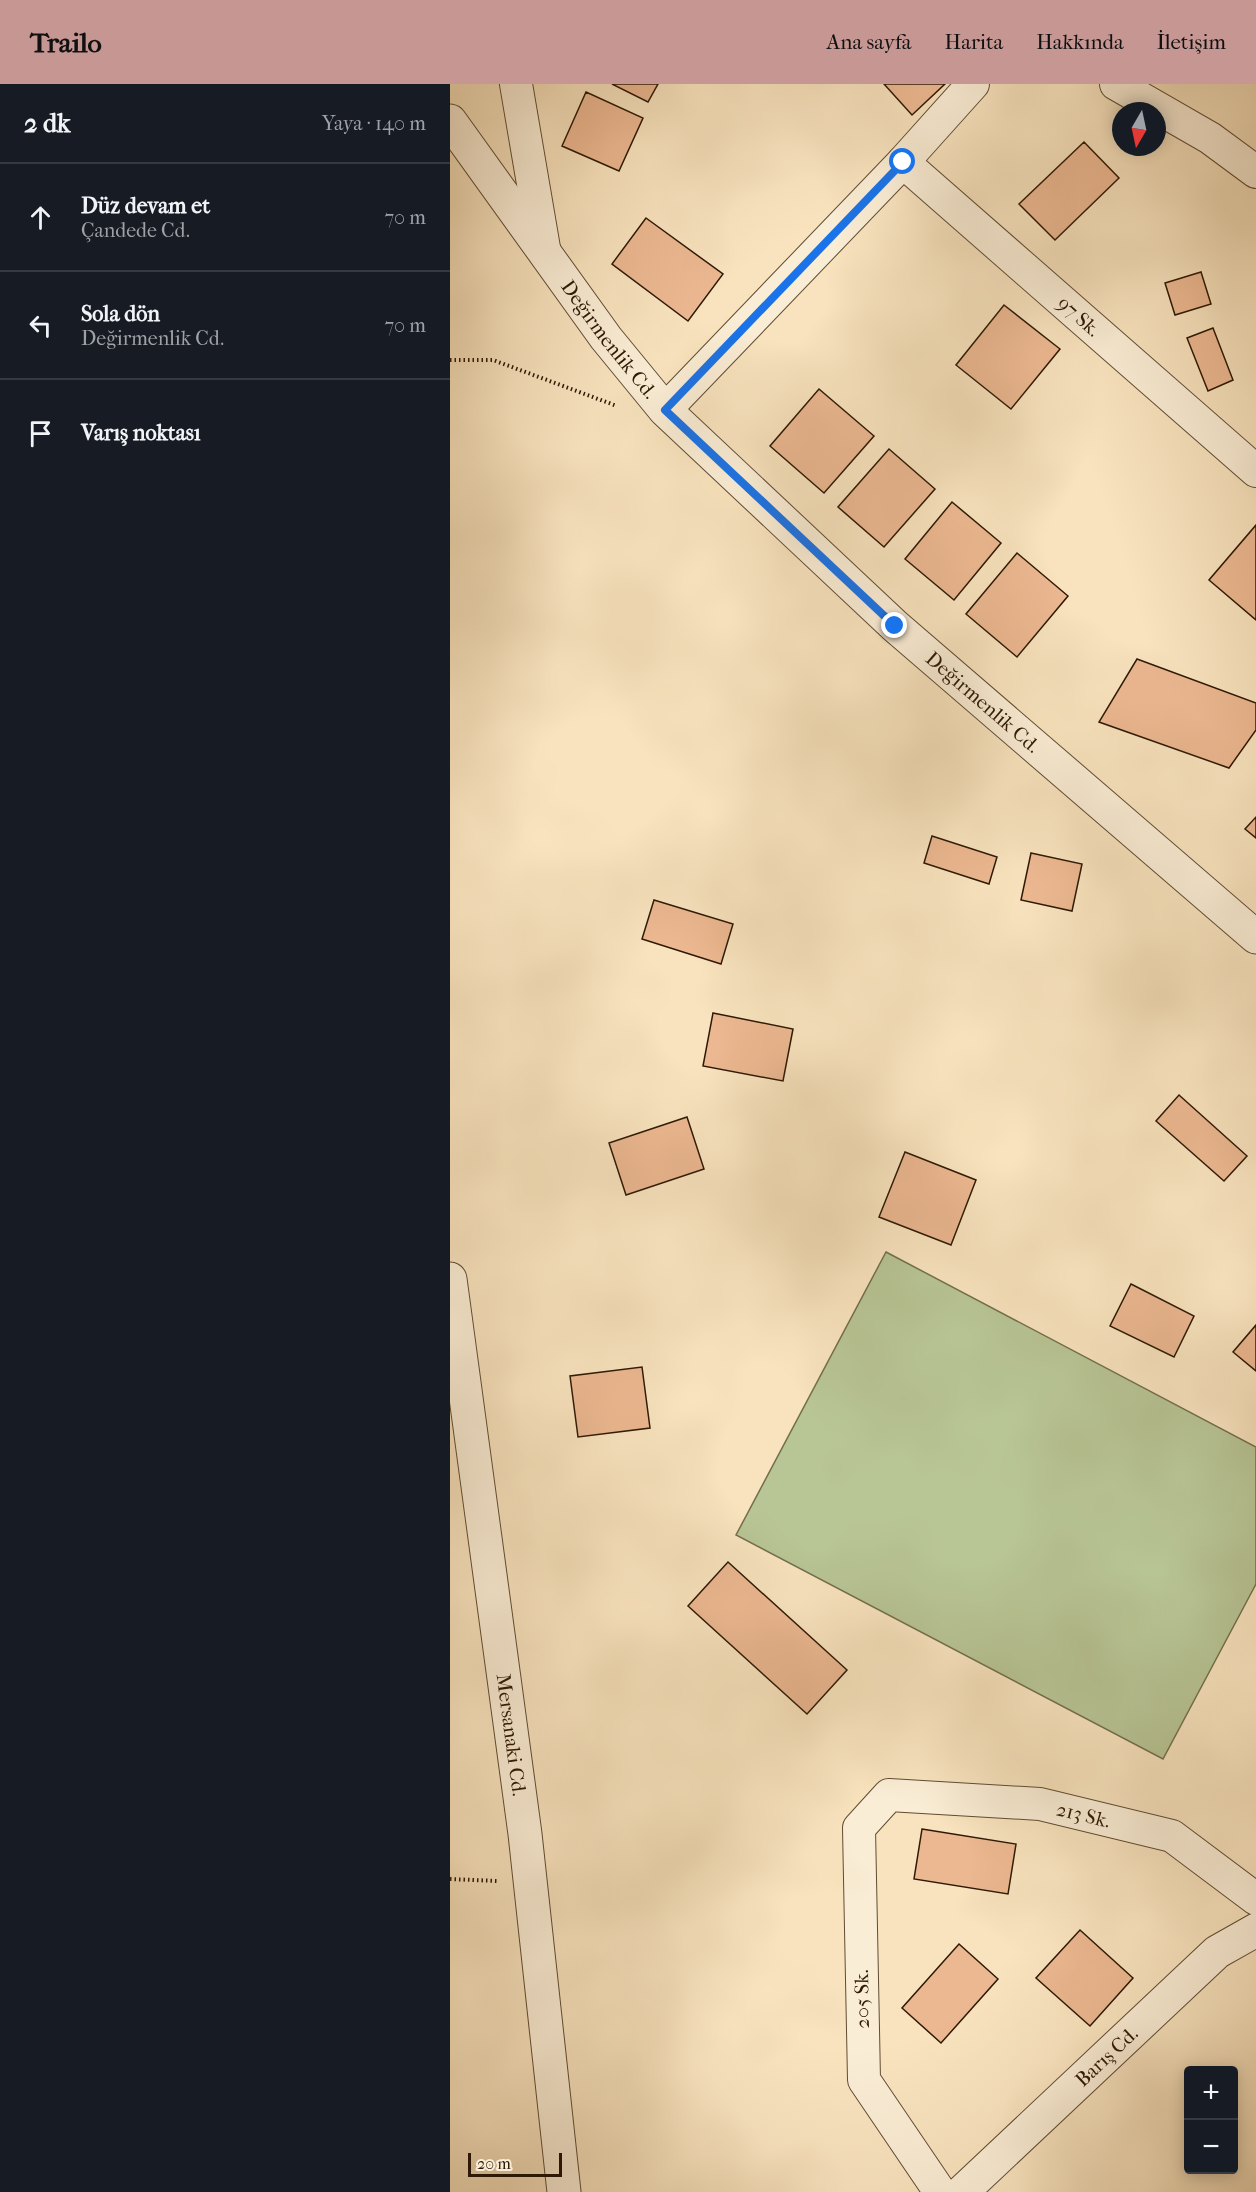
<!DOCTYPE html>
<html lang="tr">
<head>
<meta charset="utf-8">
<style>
	body { margin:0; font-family:"IM FELL French Canon",serif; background:#20242c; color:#f1f3f6 }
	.controls { position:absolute; right:18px; bottom:18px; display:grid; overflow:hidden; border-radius:6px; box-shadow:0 3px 15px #0003 }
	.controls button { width:54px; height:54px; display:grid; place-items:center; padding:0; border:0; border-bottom:2px solid #363941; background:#171b24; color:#f1f3f6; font:30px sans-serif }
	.compass { position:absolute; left:662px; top:18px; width:54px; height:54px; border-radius:50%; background:#171b24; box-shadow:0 3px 15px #0003; rotate:189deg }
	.scale { position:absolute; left:18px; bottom:15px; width:94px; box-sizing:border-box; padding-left:6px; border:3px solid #2d1905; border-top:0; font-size:16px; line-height:21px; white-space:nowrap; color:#2d1905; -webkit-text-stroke:4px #faedd5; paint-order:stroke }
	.stop { position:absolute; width:18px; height:18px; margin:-14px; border:4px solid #1a73e8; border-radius:50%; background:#fff }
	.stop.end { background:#1a73e8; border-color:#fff; box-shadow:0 2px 6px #0008 }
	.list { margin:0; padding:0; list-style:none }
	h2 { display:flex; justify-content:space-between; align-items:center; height:78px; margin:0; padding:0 24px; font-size:26px }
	h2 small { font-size:20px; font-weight:400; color:#9ea1a6 }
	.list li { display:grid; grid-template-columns:39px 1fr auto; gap:18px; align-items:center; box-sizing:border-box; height:108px; padding:0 24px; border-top:2px solid #363941 }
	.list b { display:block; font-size:22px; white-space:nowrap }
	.list p { margin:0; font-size:20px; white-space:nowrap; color:#9ea1a6 }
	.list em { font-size:20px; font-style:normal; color:#9ea1a6 }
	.icon { flex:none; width:33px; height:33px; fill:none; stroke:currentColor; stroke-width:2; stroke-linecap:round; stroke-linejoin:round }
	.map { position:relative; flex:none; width:806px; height:2108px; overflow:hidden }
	header { display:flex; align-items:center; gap:36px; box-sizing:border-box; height:84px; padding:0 30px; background:#c59692; color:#111 }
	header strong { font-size:28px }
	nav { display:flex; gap:33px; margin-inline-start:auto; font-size:21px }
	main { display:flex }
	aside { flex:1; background:#171b24 }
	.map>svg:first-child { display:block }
	.green { fill:#b8c595; stroke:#726f4d; stroke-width:1.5 }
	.building { fill:#ecb891; stroke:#2d1905; stroke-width:1.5 }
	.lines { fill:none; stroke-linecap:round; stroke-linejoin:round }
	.minor-casing { stroke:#604c33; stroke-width:34 }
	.tertiary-casing { stroke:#604c33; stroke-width:35 }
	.path { stroke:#2d1905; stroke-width:4; stroke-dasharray:1.5 3; stroke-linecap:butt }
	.minor { stroke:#faedd5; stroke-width:32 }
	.tertiary { stroke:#faedd5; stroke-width:33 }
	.route { stroke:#1a73e8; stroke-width:8 }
	.labels { text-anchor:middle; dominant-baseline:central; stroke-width:4.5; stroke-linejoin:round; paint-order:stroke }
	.street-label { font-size:20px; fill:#2d1905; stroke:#faedd5 }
</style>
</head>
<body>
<header>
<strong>Trailo</strong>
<nav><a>Ana sayfa</a><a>Harita</a><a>Hakkında</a><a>İletişim</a></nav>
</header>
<main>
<aside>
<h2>2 dk<small>Yaya · 140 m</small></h2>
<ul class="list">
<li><svg class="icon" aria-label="ahead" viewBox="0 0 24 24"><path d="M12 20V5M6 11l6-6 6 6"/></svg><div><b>Düz devam et</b><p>Çandede Cd.</p></div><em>70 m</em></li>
<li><svg class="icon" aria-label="left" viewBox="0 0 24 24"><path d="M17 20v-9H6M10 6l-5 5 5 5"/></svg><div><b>Sola dön</b><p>Değirmenlik Cd.</p></div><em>70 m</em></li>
<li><svg class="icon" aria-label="arrive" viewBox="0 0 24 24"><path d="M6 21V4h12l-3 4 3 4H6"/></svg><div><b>Varış noktası</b></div></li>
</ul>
</aside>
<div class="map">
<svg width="806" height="2108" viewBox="0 0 806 2108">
	<rect width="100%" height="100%" fill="#f8e3be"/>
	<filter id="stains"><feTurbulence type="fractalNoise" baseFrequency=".00333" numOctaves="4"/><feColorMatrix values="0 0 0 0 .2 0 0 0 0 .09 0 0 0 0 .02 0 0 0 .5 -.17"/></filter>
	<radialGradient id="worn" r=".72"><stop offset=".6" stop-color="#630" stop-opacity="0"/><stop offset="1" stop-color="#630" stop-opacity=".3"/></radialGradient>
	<path class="green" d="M436,1168l370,195v137l-93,175 -427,-224z"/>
	<path class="building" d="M162,0h46l-10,18z
		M434,0h61l-33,31z
		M136,8l57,26 -24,53 -57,-25z
		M634,58l35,36 -64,62 -36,-36z
		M196,134l77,56 -35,47 -76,-57z
		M751,188l10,32 -36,11 -10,-32z
		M554,221l56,44 -49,60 -55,-44z
		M763,244l20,52 -25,11 -21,-53z
		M369,305l55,47 -50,57 -54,-47z
		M439,365l46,40 -51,58 -46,-40z
		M502,418l49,41 -47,57 -49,-41z
		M806,441v95l-47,-40z
		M567,469l51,43 -51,61 -51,-43z
		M687,575l119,44v27l-27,38 -130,-46z
		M806,733v21l-11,-9z
		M482,752l65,21 -8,27 -65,-21z
		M581,769l51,11 -10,47 -51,-11z
		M204,816l79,24 -12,40 -79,-25z
		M263,929l80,16 -10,52 -80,-15z
		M729,1011l68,61 -23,25 -68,-60z
		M237,1033l17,52 -78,26 -17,-52z
		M455,1068l71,28 -25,65 -72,-28z
		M681,1200l63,32 -20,41 -64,-31z
		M806,1241v46l-23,-19z
		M192,1283l8,61 -72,9 -8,-61z
		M278,1478l119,108 -40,44 -119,-108z
		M472,1745l94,15 -8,50 -94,-15z
		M630,1846l53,48 -43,48 -54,-48z
		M509,1860l39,35 -57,64 -39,-35z"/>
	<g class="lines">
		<defs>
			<g id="minor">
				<path d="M66,0l28,164"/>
				<path d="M666,0l94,54 46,34"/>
				<path id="s1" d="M453,78l353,309"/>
				<path d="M215,326l238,-248 70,-78"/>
				<path id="s2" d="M490,2108l-76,-112 -5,-252 30,-33 151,9 132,32 84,63"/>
			</g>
			<g id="tertiary">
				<path id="s3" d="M0,37l156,217 59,72 230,216 361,311"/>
				<path id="s4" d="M0,1195l75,555 39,358"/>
				<path id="s5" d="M512,2108l255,-240 39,-22"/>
			</g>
		</defs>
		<use href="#minor" class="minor-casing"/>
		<use href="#tertiary" class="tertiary-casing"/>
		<path class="path" d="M0,276h43l124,46
			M0,1795l47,2"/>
		<use href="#minor" class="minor"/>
		<use href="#tertiary" class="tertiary"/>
	</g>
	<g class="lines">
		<path class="route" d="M445,542l-230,-216 238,-248"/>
	</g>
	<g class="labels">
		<g class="street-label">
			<text stroke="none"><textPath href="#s1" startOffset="234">97 Sk.</textPath></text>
			<text stroke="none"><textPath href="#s3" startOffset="270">Değirmenlik Cd.</textPath></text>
			<text stroke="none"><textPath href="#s3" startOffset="792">Değirmenlik Cd.</textPath></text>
			<text stroke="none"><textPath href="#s4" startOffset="460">Mersanaki Cd.</textPath></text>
			<text stroke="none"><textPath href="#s2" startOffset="628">213 Sk.</textPath></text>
			<text transform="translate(412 1915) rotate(-91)">205 Sk.</text>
			<text stroke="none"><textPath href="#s5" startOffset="198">Barış Cd.</textPath></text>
		</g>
	</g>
	<rect width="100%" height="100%" filter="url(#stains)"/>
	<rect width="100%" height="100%" fill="url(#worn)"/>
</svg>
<div class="controls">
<button>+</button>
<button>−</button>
</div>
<svg class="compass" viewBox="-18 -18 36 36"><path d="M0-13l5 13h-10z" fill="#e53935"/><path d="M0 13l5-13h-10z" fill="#9ea1a6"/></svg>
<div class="scale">20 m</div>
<div class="stop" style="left:453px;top:78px"></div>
<div class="stop end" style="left:445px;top:542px"></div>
</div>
</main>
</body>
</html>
